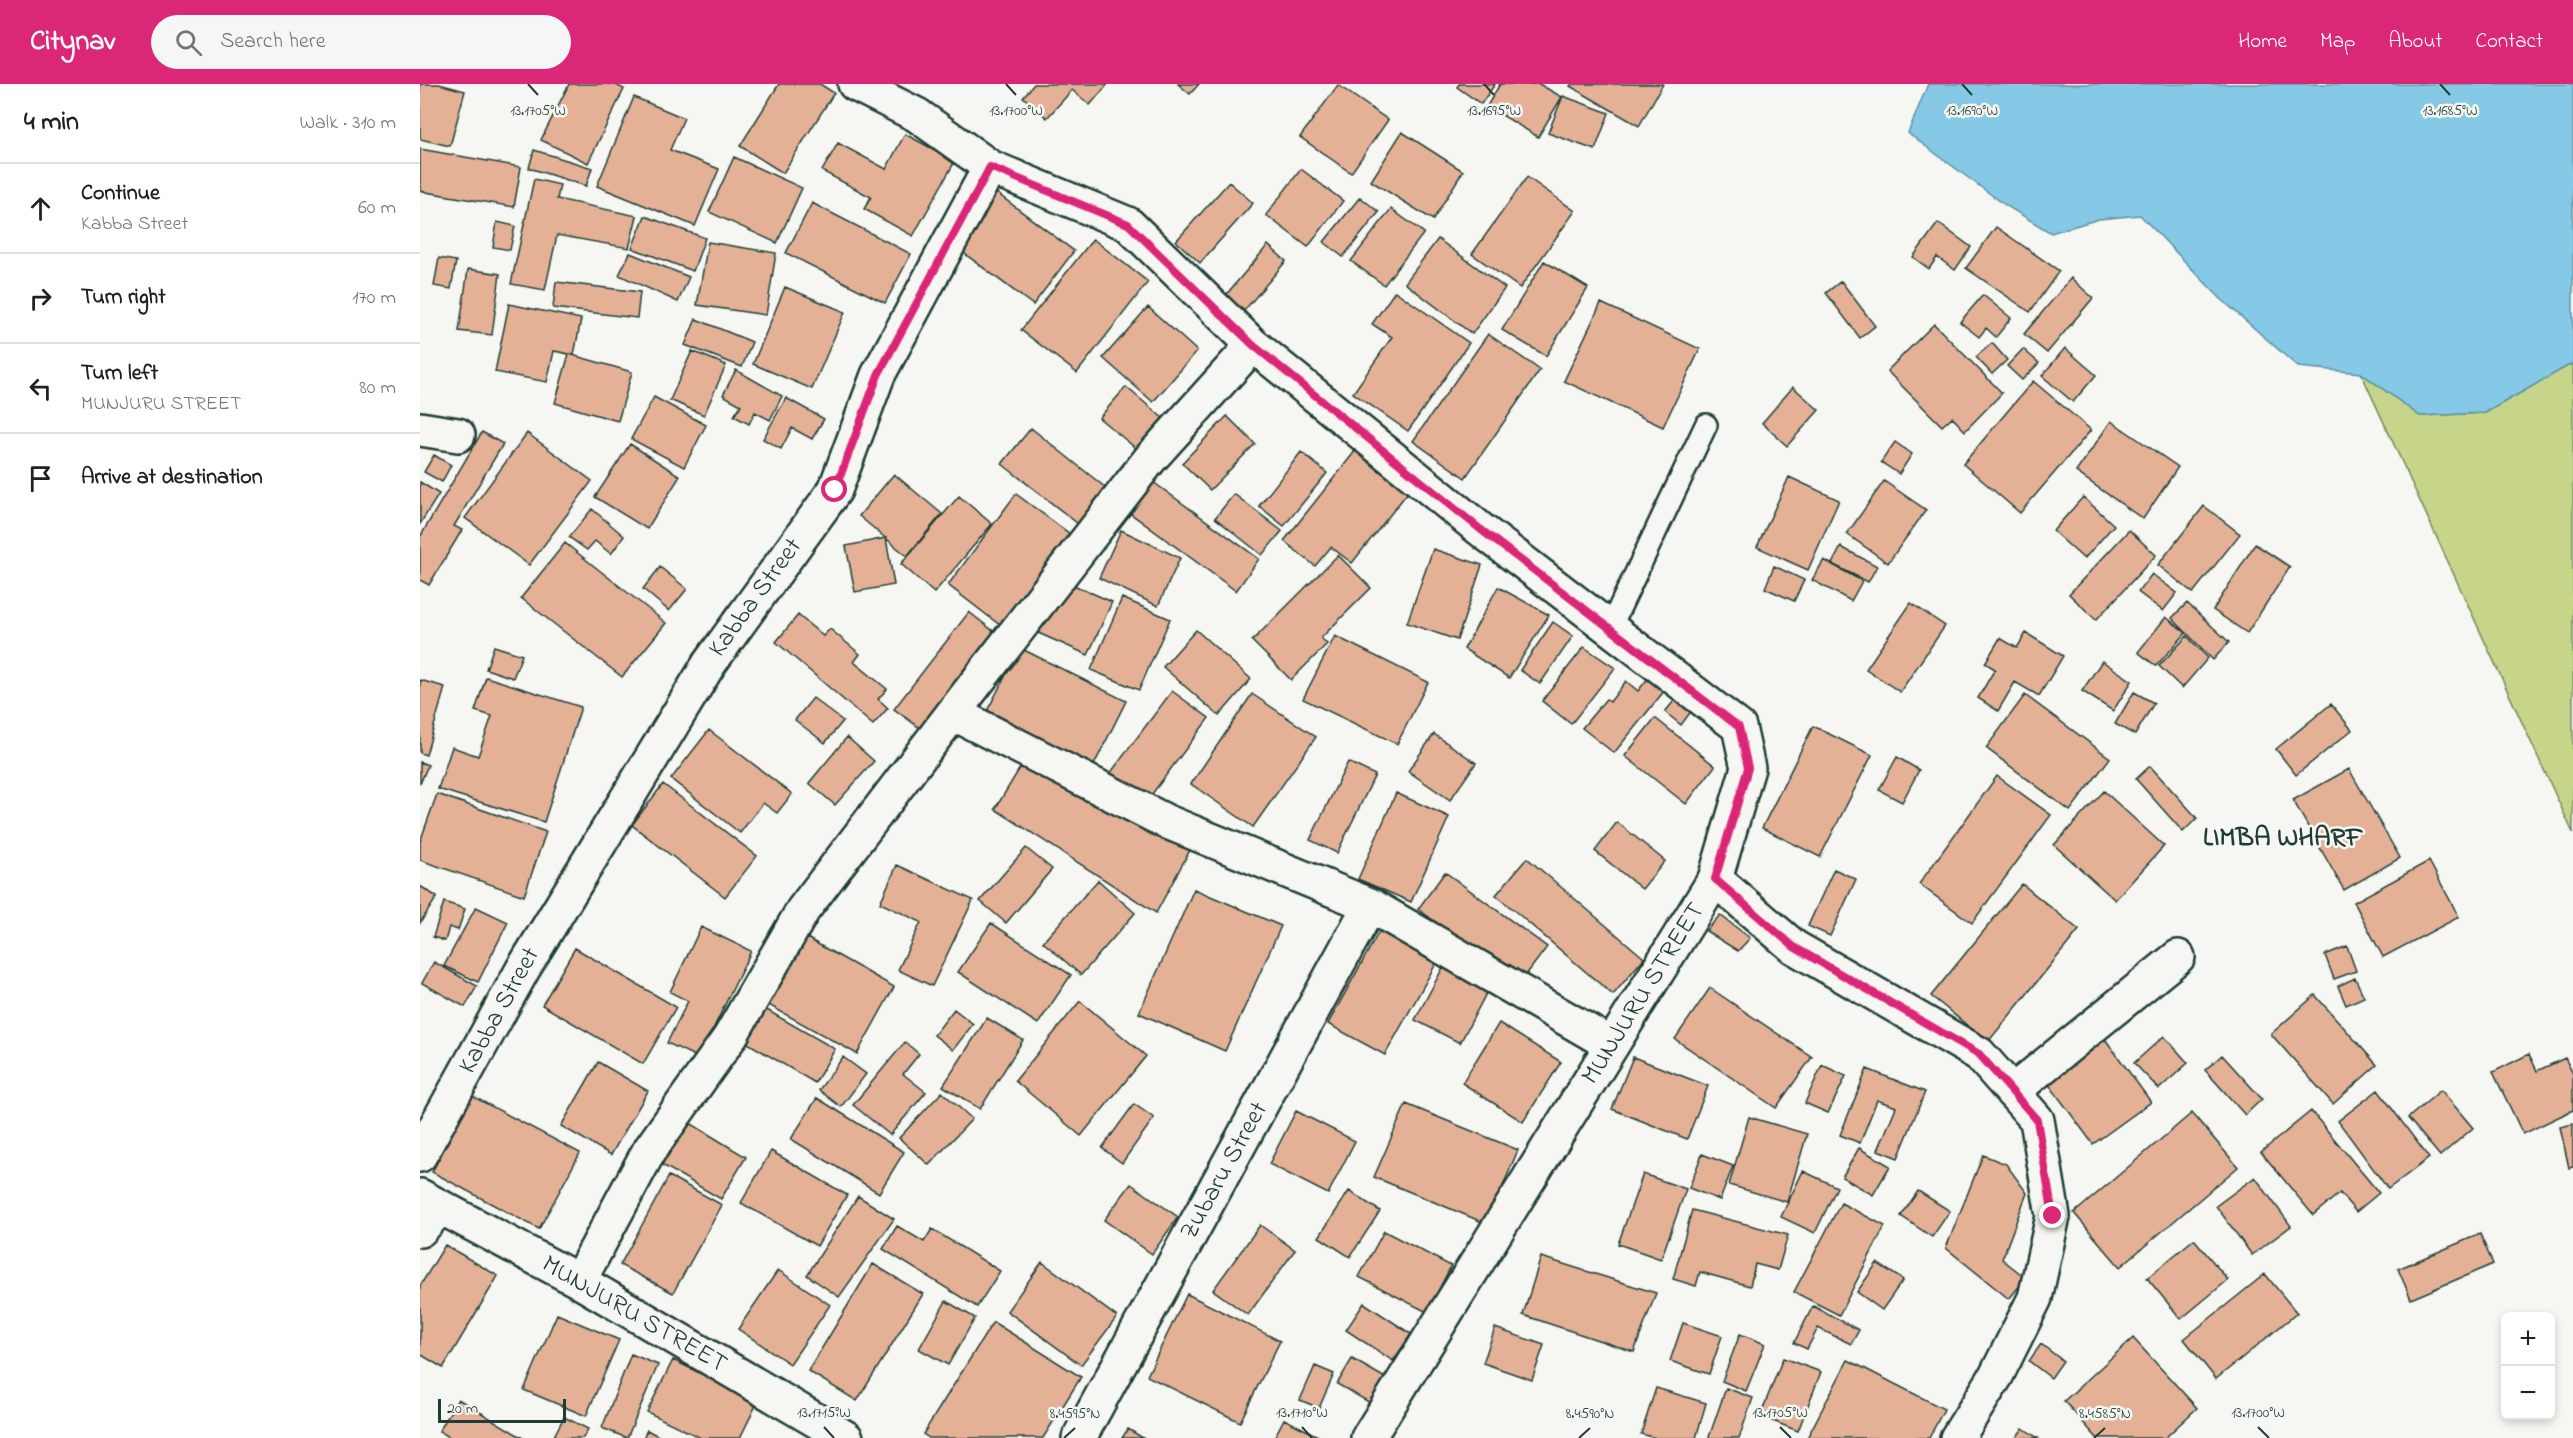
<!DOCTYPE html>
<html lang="en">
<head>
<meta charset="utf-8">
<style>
	body { margin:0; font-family:"Indie Flower",sans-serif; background:#f6f6f6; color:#202124 }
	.controls { position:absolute; right:18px; bottom:18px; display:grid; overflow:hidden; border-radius:9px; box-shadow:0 3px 9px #0003 }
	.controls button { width:54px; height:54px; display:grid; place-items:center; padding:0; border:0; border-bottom:2px solid #e0e0e0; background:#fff; color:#202124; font:30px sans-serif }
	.scale { position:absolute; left:18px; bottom:15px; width:128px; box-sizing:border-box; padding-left:6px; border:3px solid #1f3d34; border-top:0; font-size:16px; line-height:21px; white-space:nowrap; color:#1f3d34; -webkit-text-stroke:4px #f6f6f2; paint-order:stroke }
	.stop { position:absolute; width:18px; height:18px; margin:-14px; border:4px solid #db2777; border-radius:50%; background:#fff }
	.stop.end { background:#db2777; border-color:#fff; box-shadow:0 2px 6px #0008 }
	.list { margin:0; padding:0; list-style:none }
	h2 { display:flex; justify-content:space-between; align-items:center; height:78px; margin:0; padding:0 24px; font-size:26px }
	h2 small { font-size:20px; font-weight:400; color:#757577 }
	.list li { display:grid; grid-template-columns:39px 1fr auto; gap:18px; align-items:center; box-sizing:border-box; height:90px; padding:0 24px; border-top:2px solid #e0e0e0 }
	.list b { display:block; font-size:22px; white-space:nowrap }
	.list p { margin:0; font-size:20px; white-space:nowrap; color:#757577 }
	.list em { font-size:20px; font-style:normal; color:#757577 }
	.icon { flex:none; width:33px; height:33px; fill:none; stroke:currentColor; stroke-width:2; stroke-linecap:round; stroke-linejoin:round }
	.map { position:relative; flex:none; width:2153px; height:1354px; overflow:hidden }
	header { display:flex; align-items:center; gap:36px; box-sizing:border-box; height:84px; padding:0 30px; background:#db2777; color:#fff }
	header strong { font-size:28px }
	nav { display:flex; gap:33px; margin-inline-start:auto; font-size:21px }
	.search { width:420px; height:54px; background:#f6f6f6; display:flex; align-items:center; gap:15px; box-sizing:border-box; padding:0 21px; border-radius:33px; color:#757577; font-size:22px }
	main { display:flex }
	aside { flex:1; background:#fff }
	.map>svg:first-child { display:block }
	.green { fill:#c6d589; stroke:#72895e; stroke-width:1.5 }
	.water { fill:#85c9e7; stroke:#5c919f; stroke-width:1.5 }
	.building { fill:#e4b197; stroke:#1f3d34; stroke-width:1.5 }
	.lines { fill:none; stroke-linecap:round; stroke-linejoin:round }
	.lane-casing { stroke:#1f3d34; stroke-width:26 }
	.street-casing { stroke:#1f3d34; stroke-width:38 }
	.lane { stroke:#f6f6f2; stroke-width:21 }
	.street { stroke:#f6f6f2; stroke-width:33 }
	.route { stroke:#db2777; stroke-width:8 }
	.ticks { fill:none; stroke:#1f3d34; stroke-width:2 }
	.labels { text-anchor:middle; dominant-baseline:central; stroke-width:5; stroke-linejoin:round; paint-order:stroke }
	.street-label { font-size:26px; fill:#1f3d34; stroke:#f6f6f2 }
	.neighbourhood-label { font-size:27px; font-weight:bold; fill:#1f3d34; stroke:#f6f6f2 }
	.ticks-label { font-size:15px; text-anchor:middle; fill:#1f3d34; stroke:#f6f6f2; stroke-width:5; stroke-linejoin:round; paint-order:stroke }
</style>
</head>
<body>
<header>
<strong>Citynav</strong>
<div class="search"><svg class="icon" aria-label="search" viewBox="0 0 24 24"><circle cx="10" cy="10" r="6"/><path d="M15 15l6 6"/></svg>Search here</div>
<nav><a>Home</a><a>Map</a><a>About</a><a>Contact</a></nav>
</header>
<main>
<aside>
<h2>4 min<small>Walk · 310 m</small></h2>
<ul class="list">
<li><svg class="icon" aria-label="ahead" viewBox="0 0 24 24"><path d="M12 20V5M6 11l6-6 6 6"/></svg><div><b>Continue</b><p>Kabba Street</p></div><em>60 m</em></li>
<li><svg class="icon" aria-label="right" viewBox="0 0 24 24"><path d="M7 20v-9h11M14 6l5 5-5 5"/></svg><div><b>Turn right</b></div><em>170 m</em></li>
<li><svg class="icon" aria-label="left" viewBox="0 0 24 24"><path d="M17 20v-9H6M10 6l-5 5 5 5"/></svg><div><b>Turn left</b><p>MUNJURU STREET</p></div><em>80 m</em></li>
<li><svg class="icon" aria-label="arrive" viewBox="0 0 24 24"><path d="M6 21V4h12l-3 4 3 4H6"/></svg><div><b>Arrive at destination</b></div></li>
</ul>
</aside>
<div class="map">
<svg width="2153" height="1354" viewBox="0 0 2153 1354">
	<rect width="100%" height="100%" fill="#f6f6f2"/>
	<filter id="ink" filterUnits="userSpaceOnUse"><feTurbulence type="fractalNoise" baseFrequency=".0167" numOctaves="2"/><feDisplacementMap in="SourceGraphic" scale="12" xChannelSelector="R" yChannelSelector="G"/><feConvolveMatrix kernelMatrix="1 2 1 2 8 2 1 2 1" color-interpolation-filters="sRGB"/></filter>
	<g filter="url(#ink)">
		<path class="green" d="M2153,279v470l-212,-460 59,43 65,-3z"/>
		<path class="water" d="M1508,0h645v279l-88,50 -65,3 -59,-43 -63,-6 -78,-69 -80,-83 -41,4 -48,14 -46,-28 -97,-72z"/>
		<path class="building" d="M0,0h19l26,7 -15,55 -30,-7z
			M149,0h45l10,5 -36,74 -47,-23z
			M359,0h41l14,9 -51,80 -43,-27z
			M614,0h74l-18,21 -18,-15 -25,28 -24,-21z
			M758,0h21l-9,10z
			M1039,0h36l-14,20 -24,-17z
			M1080,0h39l23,13 -24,40 -51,-31z
			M1152,0h91l-24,42 -69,-40z
			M918,1l50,35 -37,53 -51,-36z
			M1143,12l46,17 -14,37 -47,-17z
			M214,13l50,21 -14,32 49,19 -24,57 -98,-40z
			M982,48l61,39 -30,49 -62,-39z
			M485,50l50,27 -42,75 -49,-27 7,-12 -49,-26 16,-28 48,26z
			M0,65l101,18 -7,40 -94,-16z
			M114,66l58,18 -6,18 -57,-18z
			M314,73l68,31 -25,55 -68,-31z
			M881,85l42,32 -35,46 -42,-32z
			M1107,93l48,34 -55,77 -48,-34z
			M114,95l26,6 -3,14 80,17 -8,32 -72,-13 -12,55 -34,-6z
			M809,98l24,21 -53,60 -24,-22z
			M574,107l80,60 -41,54 -80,-60z
			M940,113l19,15 -36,45 -19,-15z
			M392,119l99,51 -26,49 -99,-50z
			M971,125l33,24 -40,52 -33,-24z
			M225,132l60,22 -12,33 -61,-23z
			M77,138l18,4 -5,24 -17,-3z
			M1518,139l33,24 -16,23 -18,-13 -8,12 -16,-12z
			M1576,143l63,44 -29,41 -64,-44z
			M673,155l55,43 -71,91 -56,-43z
			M1018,155l67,49 -33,46 -67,-51z
			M288,158l68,11 -10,62 -69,-10z
			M848,161l18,16 -48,57 -18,-16z
			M210,169l59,24 -11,25 -59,-27z
			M19,174l17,3 -5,28 -17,-3z
			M1124,177l44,27 -42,68 -44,-26z
			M48,185l32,5 -8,61 -33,-4z
			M1651,194l22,20 -46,55 -23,-19z
			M1421,197l34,45 -15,12 -34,-45z
			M136,198l84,10 -3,26 -84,-10z
			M365,203l60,25 -33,77 -59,-25z
			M975,207l74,52 -61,88 -55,-38 39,-56 -20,-13z
			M1563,211l28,23 -15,19 -10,-9 -7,9 -19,-15z
			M1181,219l99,46 -37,78 -99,-46z
			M89,220l72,15 -7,36 -20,-4 -7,31 -52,-10z
			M728,223l49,44 -44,51 -50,-44z
			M276,235l56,23 -10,25 -57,-22z
			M1514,240l68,69 -37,38 -13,-14 -10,9 -55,-55z
			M1068,250l52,36 -75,108 -52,-37z
			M1572,259l15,17 -15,14 -16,-17z
			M1645,264l31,27 -23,27 -31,-26z
			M1603,265l16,14 -17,17 -15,-14z
			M272,267l34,14 -22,50 -34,-15z
			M149,270l63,18 -14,49 -63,-18z
			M316,286l46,26 -12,24 -15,-8 -6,12 -15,-8 7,-11 -18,-10z
			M1613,297l58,49 -71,83 -57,-49z
			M706,303l44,37 -26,31 -45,-37z
			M1373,303l26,23 -32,36 -25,-23z
			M234,313l52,28 -22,42 -53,-28z
			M366,314l38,21 -12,20 -20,-11 -11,21 -18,-10z
			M807,332l28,28 -45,46 -28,-27z
			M1691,337l67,46 -35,52 -67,-47z
			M611,344l80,64 -29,35 -80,-63z
			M62,348l21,12 -49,82 8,4 -33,55 -9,-5v-43z
			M107,349l65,48 -63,84 -64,-47z
			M1475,358l17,12 -13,20 -18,-12z
			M210,360l50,32 -33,53 -52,-32z
			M936,366l52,42 -56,71 -21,-16 -16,19 -31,-25z
			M881,368l26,21 -43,53 -25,-20z
			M14,371l17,10 -9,17 -18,-10z
			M474,390l48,40 -35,42 -48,-40z
			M722,390l117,85 -23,32 -117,-86z
			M1369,393l50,23 -31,70 -51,-23z
			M1464,397l42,29 -38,53 -41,-29z
			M0,398l19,12 -19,30z
			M596,410l54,40 -69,92 -53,-41z
			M814,410l48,37 -20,24 -47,-37z
			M539,412l33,28 -58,69 -33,-29z
			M1663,413l31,28 -30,34 -31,-28z
			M1784,422l36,28 -47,59 -35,-28z
			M172,425l32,27 -13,18 -16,-13 -8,9 -18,-13z
			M701,446l59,28 -22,48 -59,-28z
			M1709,446l27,25 -60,65 -27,-26z
			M466,454l8,47 -39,7 -9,-46z
			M145,459l101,80 -44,54 -101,-79z
			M1835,460l35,23 -43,66 -34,-23z
			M1421,463l36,19 -9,16 -36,-18z
			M1013,465l49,16 -25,75 -50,-17z
			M918,471l33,33 -50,50 6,6 -36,36 -39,-39z
			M1404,476l38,21 -11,20 -39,-21z
			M1354,482l30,14 -10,21 -29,-13z
			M240,483l27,22 -18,22 -26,-22z
			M1732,490l25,19 -14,18 -25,-19z
			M640,495l52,23 -24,53 -52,-23z
			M1078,503l51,28 -40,63 -45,-29z
			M702,514l48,21 -31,71 -48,-20z
			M1491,519l34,23 -45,66 -34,-23z
			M1767,519l42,39 -16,18 -41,-42z
			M549,528l33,26 -74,96 -34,-25z
			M378,531l25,21 7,-7 30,25 -6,8 33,27 -9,10 10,9 -15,17 -97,-83z
			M1746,533l20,16 -30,33 -18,-14z
			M1133,538l20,14 -33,48 -20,-14z
			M776,546l55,49 -32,37 -56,-49z
			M1606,549l37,23 -24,40 -24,-14 -17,29 -20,-13 17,-29 -10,-6 15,-25 17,10z
			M915,552l93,46 -31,62 -94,-45z
			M1767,552l21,22 -26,30 -23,-22z
			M74,562l28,9 -9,23 -27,-9z
			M1164,563l31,21 -44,56 -29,-23z
			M600,564l106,53 -36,72 -107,-54z
			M1682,577l30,20 -19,30 -31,-20z
			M66,593l95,30 -37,115 -106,-33 14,-42 26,9 14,-40 -17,-5z
			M1229,593l16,13 -51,63 -32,-25 24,-29 4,3 16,-21 12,10z
			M0,596l25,7 -19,68 -6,-2z
			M1263,606l15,12 -17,23 -16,-13z
			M752,607l37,27 -63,84 -37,-27z
			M1714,608l20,11 -19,32 -20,-11z
			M832,610l64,43 -63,90 -62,-43z
			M1605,611l85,63 -40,53 -84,-63z
			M393,614l30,23 -18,22 -30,-23z
			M1911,620l21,26 -56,45 -20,-26z
			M1235,634l60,48 -29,38 -61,-48z
			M1393,642l59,29 -52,102 -58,-29z
			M289,646l83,64 -15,19 -14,-10 -23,30 -69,-54z
			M1014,650l42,29 -26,37 -42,-29z
			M427,653l27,24 -39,44 -26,-22z
			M1477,673l22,13 -17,32 -23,-12z
			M606,674l164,92 -34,63 -161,-104z
			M0,678l8,3 -8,19z
			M928,678l27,13 -38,78 -27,-13z
			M1730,682l47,52 -14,14 -47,-53z
			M1929,685l51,89 -56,32 -51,-90z
			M1577,692l54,39 -79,108 -53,-39z
			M243,700l94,72 -32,41 -93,-72z
			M1684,707l60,55 -49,54 -61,-55z
			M976,709l53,24 -38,85 -53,-23z
			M17,710l109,38 -22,64 -104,-36v-18z
			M1197,738l48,39 -23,28 -47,-38z
			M606,764l26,21 -46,54 -26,-22z
			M1107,774l117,100 -31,37 -117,-100z
			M2009,777l30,56 -76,40 -29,-55z
			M477,781l76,35 -41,86 -34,-16 23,-48 -41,-19z
			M1414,785l22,10 -26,57 -22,-10z
			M1025,788l102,75 -27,36 -102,-74z
			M678,796l37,33 -54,62 -38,-33z
			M1602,800l57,46 -91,112 -57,-46z
			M0,802l17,11 -17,26z
			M774,805l87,37 -56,125 -86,-38z
			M24,818l21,7 -7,21 -9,-3 -4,14 -12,-4z
			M56,823l32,15 -30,60 -34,-16z
			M1300,831l30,23 -12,13 -32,-20z
			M571,839l80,52 -33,49 -80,-52z
			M281,843l50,24 -52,107 -32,-15 21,-42 -18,-9z
			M961,844l57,32 -53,95 -57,-31z
			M378,849l96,54 -37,67 -99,-55z
			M1927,862l9,25 -22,8 -9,-24z
			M155,864l101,59 -33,57 -101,-59z
			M1027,876l44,24 -31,59 -45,-23z
			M14,878l43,24 -12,21 -43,-24z
			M1935,894l9,19 -18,8 -8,-19z
			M1290,904l102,69 -36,51 -101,-69z
			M1895,911l62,70 -44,39 -62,-70z
			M660,917l66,55 -65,80 -66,-55z
			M345,925l70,40 -20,34 -69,-41z
			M534,925l19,15 -20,26 -19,-15z
			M567,934l36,22 -43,69 -37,-23z
			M1079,939l62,39 -38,60 -61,-39z
			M1680,948l51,70 -58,42 -51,-69z
			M1744,952l24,27 -29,26 -25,-26z
			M485,958l14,12 -16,20 23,18 -36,43 -37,-30z
			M2109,970l8,17 28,-13 8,16v36l-50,24 -30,-62z
			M1802,971l40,44 -17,16 -40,-45z
			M423,973l23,17 -25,33 -22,-17z
			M1213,973l75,29 -21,53 -75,-30z
			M178,978l50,29 -37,64 -50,-29z
			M1402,981l24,11 -18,37 -23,-10z
			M1447,985l58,23 -27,66 -20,-8 18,-43 -19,-7 -17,43 -20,-8z
			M1958,1006l51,68 -41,31 -50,-68z
			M2021,1006l32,38 -33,28 -32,-38z
			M522,1008l30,27 -43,46 -30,-27z
			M52,1012l108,57 -41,76 -107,-57z
			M397,1014l87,54 -25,41 -88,-54z
			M714,1020l20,14 -32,45 -20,-15z
			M986,1020l112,46 -31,74 -113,-47z
			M876,1027l59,30 -27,53 -59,-30z
			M1891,1027l68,82 -23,19 -16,-19 -27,22 -52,-63z
			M1772,1029l46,54 -118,100 -46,-54z
			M1329,1033l58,17 -20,68 -58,-17z
			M265,1036l61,37 -25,42 -62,-36z
			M2153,1040v43l-4,1 -9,-41z
			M1439,1064l31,18 -17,29 -31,-18z
			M351,1067l76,44 -30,51 -76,-43z
			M1282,1070l31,12 -13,34 -31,-12z
			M1563,1071l23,9 21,29 -25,66 24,19 -17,21 -63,-51z
			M1383,1087l34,16 -22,46 -34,-16z
			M1223,1090l43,15 -25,70 -43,-15z
			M249,1092l53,29 -49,88 -53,-28z
			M1835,1093l36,49 -39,29 -36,-49z
			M711,1100l47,33 -26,37 -48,-34z
			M929,1107l31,20 -30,46 -31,-20z
			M1498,1107l32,20 -18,26 -31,-21z
			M438,1112l36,23 -55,78 -32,-22z
			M1421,1119l44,23 -46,89 -45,-23z
			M1272,1126l96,25 -10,35 -23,-6 -5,22 -50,-14 -4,14 -23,-7z
			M840,1141l35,25 -47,65 -35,-25z
			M477,1142l27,16 8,-13 68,42 -23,36 -94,-58z
			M964,1147l67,35 -24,46 -68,-35z
			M2060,1150l13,30 -82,35 -13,-30z
			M1774,1155l34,41 -47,39 -34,-41z
			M25,1161l53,31 -55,92 -23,-14v-68z
			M1121,1173l115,36 -22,59 -111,-37z
			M622,1178l75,55 -36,48 -74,-54z
			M1457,1179l26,17 -21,30 -25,-18z
			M453,1180l50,30 -66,107 -49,-30z
			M358,1186l52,35 -40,59 -52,-35z
			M1845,1190l32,39 -81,66 -32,-40z
			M767,1210l93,47 -40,81 -93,-46z
			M526,1217l29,17 -27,47 -29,-16z
			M944,1219l47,31 -18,27 -47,-31z
			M1393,1222l46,24 -8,14 -33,-16 -11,21 -13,-6z
			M137,1230l62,26 -33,76 -62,-26z
			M573,1238l88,55 -38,61h-114l-6,-4z
			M1263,1239l39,13 -13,38 -39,-13z
			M1075,1244l49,17 -12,35 -49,-17z
			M1320,1250l25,10 -19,47 -24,-10z
			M1713,1254l64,70 -32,30h-68l-33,-37z
			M1621,1260l22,17 -12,17 -22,-17z
			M211,1270l27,11 -31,73 -25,-10z
			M1363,1274l38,14 -23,59 -38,-15z
			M932,1275l44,25 -15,25 -44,-25z
			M253,1276l85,41 -18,37h-39l-54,-26z
			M1428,1276l96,49 -15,29h-122z
			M895,1282l19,8 -15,34 -19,-8z
			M1236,1304l50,15 -10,35h-40l-15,-4z
			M1306,1304l27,10 -14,40h-28l-2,-1z
			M38,1315l65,39h-72l-12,-7z
			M144,1333l24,12 -5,9h-30z
			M864,1335l38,19h-48z
			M1603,1344l15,10h-22z
			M708,1345l15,9h-21z
			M227,1346l15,8h-19z"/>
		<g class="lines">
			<defs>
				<path id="lane" d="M1190,544l96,-203"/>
				<path id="street" d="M570,83l138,57 125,121 227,184 259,198 9,41 -33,111
					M0,345l38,6
					M533,629l197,-254 103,-114
					M1592,1008l166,-135
					M0,1071l103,-186 186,-305 126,-174 43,-115 112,-208 -73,-52 -62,-31
					M0,1112l159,85 267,157
					M0,1146l21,-23
					M159,1197l70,-130 81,-114 73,-127 150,-197 212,108 205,84 242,140
					M659,1354l291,-533
					M948,1354l347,-559 79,68 185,107 58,66 16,96 -18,82 -39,78 -39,62"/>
			</defs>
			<use href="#lane" class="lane-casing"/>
			<use href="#street" class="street-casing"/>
			<use href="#lane" class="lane"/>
			<use href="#street" class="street"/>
		</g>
	</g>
	<g class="lines" filter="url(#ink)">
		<path class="route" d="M415,406l43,-115 112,-208 138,57 125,121 227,184 259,198 9,41 -33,111 79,68 185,107 58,66 16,96"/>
	</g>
	<path class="ticks" d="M108,0l10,11M586,0l10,11M1064,0l10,11M1542,0l10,11M2020,0l10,11M404,1343l10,11M882,1343l10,11M1360,1343l11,11M1838,1343l11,11M644,1354l11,-10M1159,1354l11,-10M1674,1354l11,-10"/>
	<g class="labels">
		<g class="street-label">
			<text transform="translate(336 514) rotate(-54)">Kabba Street</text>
			<text transform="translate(1224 910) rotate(-58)">MUNJURU STREET</text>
			<text transform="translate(80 927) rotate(-61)">Kabba Street</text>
			<text transform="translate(805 1087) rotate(-61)">Zubaru Street</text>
			<text transform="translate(214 1231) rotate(30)">MUNJURU STREET</text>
		</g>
		<g class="neighbourhood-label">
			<text x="1863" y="754">LIMBA WHARF</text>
		</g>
	</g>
	<g class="ticks-label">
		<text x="596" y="31">13.1700°W</text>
		<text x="1074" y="31">13.1695°W</text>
		<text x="1552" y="31">13.1690°W</text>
		<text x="118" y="31">13.1705°W</text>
		<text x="2030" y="31">13.1685°W</text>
		<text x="404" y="1333">13.1715°W</text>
		<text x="882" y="1333">13.1710°W</text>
		<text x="1360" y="1333">13.1705°W</text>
		<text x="1838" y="1333">13.1700°W</text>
		<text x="655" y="1334">8.4595°N</text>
		<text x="1170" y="1334">8.4590°N</text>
		<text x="1685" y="1334">8.4585°N</text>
	</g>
</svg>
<div class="controls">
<button>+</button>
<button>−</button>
</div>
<div class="scale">20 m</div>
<div class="stop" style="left:415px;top:406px"></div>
<div class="stop end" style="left:1633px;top:1132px"></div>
</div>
</main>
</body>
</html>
